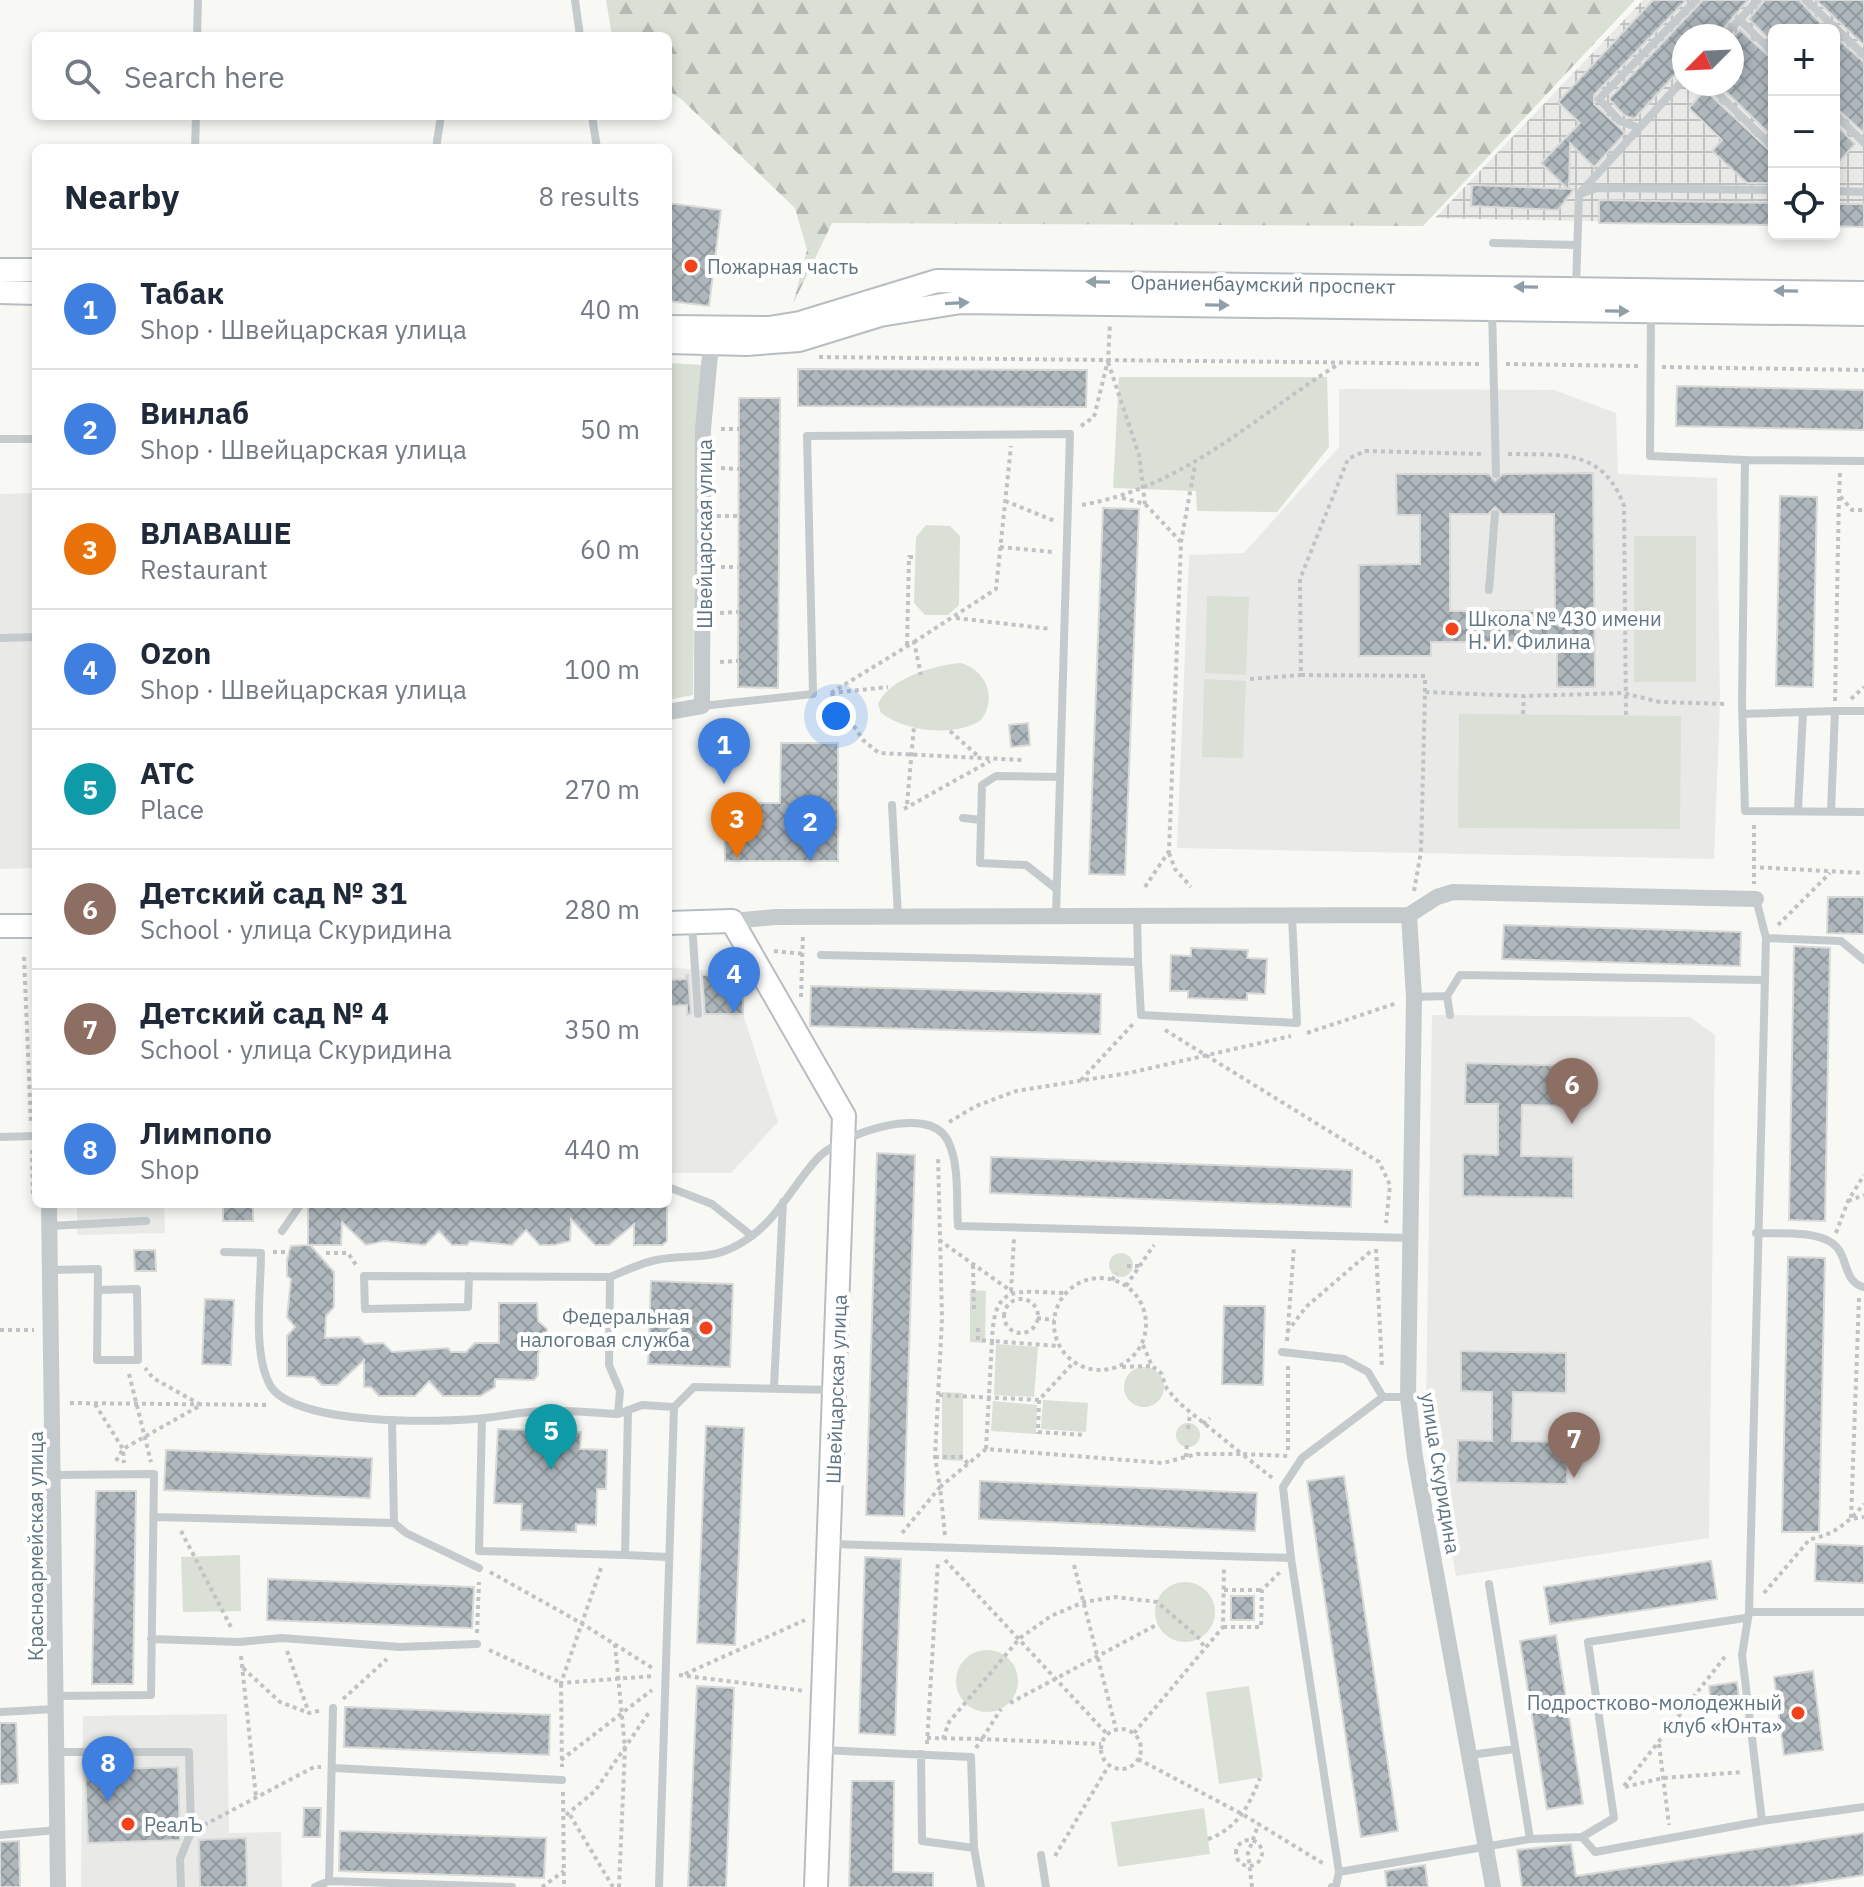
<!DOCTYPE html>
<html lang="en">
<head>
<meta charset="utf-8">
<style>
	body { margin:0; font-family:"IBM Plex Sans",sans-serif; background:#f6f6f7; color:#1f2937 }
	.controls { position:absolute; right:24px; top:24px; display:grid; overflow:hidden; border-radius:12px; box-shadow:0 4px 12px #0003 }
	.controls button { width:72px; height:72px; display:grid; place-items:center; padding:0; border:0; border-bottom:2px solid #e0e1e3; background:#fff; color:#1f2937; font:40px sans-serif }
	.compass { position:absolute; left:1672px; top:24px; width:72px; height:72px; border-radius:50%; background:#fff; box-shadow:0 4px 12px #0003; rotate:246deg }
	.you { position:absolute; left:836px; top:716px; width:28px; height:28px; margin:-20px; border:6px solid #fff; border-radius:50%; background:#1a73e8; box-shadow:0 0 0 12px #1a73e833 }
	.badge { display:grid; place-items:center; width:52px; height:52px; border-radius:50%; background:#b45309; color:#fff; font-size:26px; font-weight:700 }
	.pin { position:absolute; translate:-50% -66px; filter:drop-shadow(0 2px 4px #0008) }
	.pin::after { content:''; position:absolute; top:42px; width:28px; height:24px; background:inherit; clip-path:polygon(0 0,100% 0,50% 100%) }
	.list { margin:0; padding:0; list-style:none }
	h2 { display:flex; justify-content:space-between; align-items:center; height:104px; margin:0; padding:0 32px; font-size:34px }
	h2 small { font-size:26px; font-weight:400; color:#747a83 }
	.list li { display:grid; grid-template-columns:52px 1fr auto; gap:24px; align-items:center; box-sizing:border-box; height:120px; padding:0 32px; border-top:2px solid #e0e1e3 }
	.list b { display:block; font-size:30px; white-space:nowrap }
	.list p { margin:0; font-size:26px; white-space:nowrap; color:#747a83 }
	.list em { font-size:26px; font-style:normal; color:#747a83 }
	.icon { flex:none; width:44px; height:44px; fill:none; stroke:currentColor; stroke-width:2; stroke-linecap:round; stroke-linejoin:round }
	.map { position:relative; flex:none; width:1864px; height:1887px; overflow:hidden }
	.search { position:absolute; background:#fff; box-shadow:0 4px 12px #0003; left:32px; top:32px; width:640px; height:88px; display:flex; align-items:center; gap:20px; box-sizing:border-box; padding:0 28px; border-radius:12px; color:#747a83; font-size:30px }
	.panel { position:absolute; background:#fff; box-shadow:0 4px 12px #0003; left:32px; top:144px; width:640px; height:1064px; border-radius:12px }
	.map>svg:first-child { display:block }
	.built { fill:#e9e9e8 }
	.industrial { fill:url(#industrial-grid); fill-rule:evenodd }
	.green { fill:#dae0d5 }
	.forest { fill:url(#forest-firs) }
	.building { fill:url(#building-cross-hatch); stroke:#d9d9d7; stroke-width:2; fill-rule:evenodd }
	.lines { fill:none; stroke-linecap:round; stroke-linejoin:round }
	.secondary-casing { stroke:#b7bdc1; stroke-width:26 }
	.path { stroke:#c0c3c5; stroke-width:4; stroke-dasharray:4 4; stroke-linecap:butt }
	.lane { stroke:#c5cacd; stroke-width:8 }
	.street { stroke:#c5cacd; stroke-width:16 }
	.secondary { stroke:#fff; stroke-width:22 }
	.oneway { fill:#909ea8 }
	.poi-dot { fill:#f1421c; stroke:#fff; stroke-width:3 }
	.labels { text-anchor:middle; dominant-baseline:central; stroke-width:8; stroke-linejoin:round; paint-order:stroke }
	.poi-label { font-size:20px; fill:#607582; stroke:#fff; text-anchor:start }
	.street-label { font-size:20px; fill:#607582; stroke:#fff }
</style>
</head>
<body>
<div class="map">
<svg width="1864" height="1887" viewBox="0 0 1864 1887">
	<defs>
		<pattern id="industrial-grid" width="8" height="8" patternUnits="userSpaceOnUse" patternTransform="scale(2)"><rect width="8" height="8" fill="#e9e9e8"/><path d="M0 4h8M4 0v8" fill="none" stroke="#c0c1c1"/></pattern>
		<pattern id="forest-firs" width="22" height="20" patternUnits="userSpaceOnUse" patternTransform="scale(2)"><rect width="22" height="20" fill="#dae0d5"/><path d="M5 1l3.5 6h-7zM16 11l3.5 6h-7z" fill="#b4bab2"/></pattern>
		<pattern id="building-cross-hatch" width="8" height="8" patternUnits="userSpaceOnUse" patternTransform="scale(2)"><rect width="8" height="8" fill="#aeb7bc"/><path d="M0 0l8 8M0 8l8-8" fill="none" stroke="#91999e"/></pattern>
	</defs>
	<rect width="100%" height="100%" fill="#f8f8f5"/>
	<path class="built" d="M1339,389l215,1 62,23 2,61 99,4 3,226 -6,155 -537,-11 12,-293 55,-2 95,-106z
		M36,493v375l-36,1v-375z
		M668,967l75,7v40l35,108 -47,51h-63z
		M1432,1015l258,2 25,18 -6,503 -253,38 -30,-167z
		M77,1204h87l1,29 -88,2z
		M227,1714l2,119 52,-1 1,55h-201l2,-171z"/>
	<path class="industrial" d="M1643,0h221v227l-30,-1v-196h-60v195l-339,-7zM1684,36h48v48h-48z"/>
	<path class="green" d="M668,363l35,2 -7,64 -3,266 -25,5z
		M1119,377h208l2,70 -52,65 -80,-1 -1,-20 -83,-3z
		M926,525l24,1 10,10 -1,69 -11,10h-23l-11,-12 2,-66z
		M1634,536h62v146h-62z
		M1207,596l42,1 -3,78 -41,-2z
		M961,663c26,8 37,36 19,58 -28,16 -73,11 -99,-8l-3,-9c11,-26 57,-39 83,-41z
		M1204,679l42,2 -3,77 -41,-1z
		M1459,714l222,2 -1,113 -222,-1z
		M1109 1265a12 12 0 1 1 24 0a12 12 0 1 1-24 0Z
		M970,1290l16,1 -1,52 -15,-1z
		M996,1344l42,3 -4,50 -40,-2z
		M1124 1387a20 20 0 1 1 40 0a20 20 0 1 1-40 0Z
		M942,1392l21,1v68l-21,-1z
		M1043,1400l45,3 -2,29 -45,-3z
		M993,1401l44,4 -1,29 -45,-3z
		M1176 1435a12 12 0 1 1 24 0a12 12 0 1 1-24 0Z
		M240,1555l1,56 -58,1 -2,-55z
		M1155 1612a30 30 0 1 1 60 0a30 30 0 1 1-60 0Z
		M956 1681a31 31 0 1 1 62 0a31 31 0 1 1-62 0Z
		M1249,1686l14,91 -44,7 -13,-92z
		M1204,1808l6,46 -92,13 -7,-45z"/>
	<path class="forest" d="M606,0h1029l-212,226 -591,-3 -39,81 14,-54 -12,-42 -115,-110 -12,-7v-55h-56z"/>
	<path class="building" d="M1653,0h33l-92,95v9l31,29 -31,34 -24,-24 -1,46h5l-16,21 -87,-4 1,-21 96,4 -27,-26 39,-40 -22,-21z
		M1703,0h45l-31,36h-33v29l-50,54 -10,-4 -15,-16z
		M1765,0h34l28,30h-53v14l-25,-25z
		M1816,0h48v45z
		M1740,30l34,31v77l-56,-54h14v-46z
		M1834,36l30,26v71l-30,-27z
		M1705,90l69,65v24l-3,4h-24l-35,-32 10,-11 -33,-32z
		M1834,123l21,21 -21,23z
		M1599,200l175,3v22l-175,-2z
		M668,203l53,7 -12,96 -41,-5z
		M1834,204h30v23l-30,-1z
		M798,369l289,1 -1,37 -288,-1z
		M1677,386l187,4v40l-188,-4z
		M739,398h41l-2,290 -40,-1z
		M1593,473l2,214h-38v-45h-126v14h-72v-91l61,-1v-49h-23l-1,-41h93l6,7 8,-7zM1495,507l7,7h52l1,97h-105v-97h38z
		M1780,496l37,1 -4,190 -37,-1z
		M1103,508l36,1 -14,366 -36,-1z
		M1028,723l2,22 -19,2 -2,-22z
		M781,743h57v118h-113l-1,-58h56z
		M1828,897h36v37l-37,-1z
		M1504,925l237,7 -1,34 -238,-7z
		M1794,946l36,2 -5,273 -36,-1z
		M1191,948l57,2 -1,8 20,1 -2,35 -18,-1v7l-59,-2v-7h-18l1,-36 20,1z
		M743,974v40h-38l-3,-39z
		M686,975h2l3,39 -4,1v-10l-19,1v-26l18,-1z
		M811,986l290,8 -1,40 -290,-8z
		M1466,1063l109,3 -1,40 -52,-1 -1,51 52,1v41l-110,-2v-42l35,1v-51h-33z
		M877,1153l38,2 -11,361 -38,-1z
		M991,1157l361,13 -1,37 -361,-14z
		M223,1204h30v17h-30z
		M308,1204h359v37l-5,4h-28v-21l-25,21h-14l-24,-26 -1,22 -16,4h-14l-14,-15 -14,15 -42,-4 -3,4h-15l-13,-14 -14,14 -41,-4 -18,4 -24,-23 -1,23h-31l24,27v35l-8,9 -1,22 34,-1 6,7 18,-1 9,9 56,-4 3,4h15l9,-9h24v-40h38l1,18 9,8 -1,15 -8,9v22l-4,5 -39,-1v8l-15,9h-37l-14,-15 -14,15h-36l-8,-9h-7v-27l-27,25h-15l-8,-8 -27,-1v-40l8,-9 -8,-10 4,-38 -4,-3v-16l4,-14 17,-1z
		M134,1250h21l1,21h-21z
		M1788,1257l37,1 -6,274h-37z
		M651,1281l82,3 -3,83 -82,-3z
		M205,1299l29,1 -3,65 -29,-1z
		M1224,1306h41l-2,79 -41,-1z
		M1461,1351l105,2v40l-53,-1 -1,49 56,1 -1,42 -110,-2 1,-42 34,1v-49l-31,-1z
		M706,1426l38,2 -9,217 -38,-2z
		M498,1429l83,3 -1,17 27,1 -1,39h-9l-1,36 -20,-1v8l-55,-2 1,-26 -28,-1z
		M166,1450l206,8 -2,40 -206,-8z
		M1344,1476l54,355 -37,6 -54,-356z
		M980,1481l277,12 -2,38 -276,-12z
		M96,1491h40l-3,193h-41z
		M1816,1544l48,2v37l-49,-2z
		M865,1557l36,2 -6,176 -36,-2z
		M1711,1561l6,38 -167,25 -6,-37z
		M268,1579l206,8 -2,41 -205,-8z
		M1231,1596h23v24h-23z
		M1556,1635l27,169 -36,5 -27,-168z
		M1813,1671l10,79 -39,5 -10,-78z
		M1737,1682l2,17 -28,4 -2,-17z
		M697,1686l37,2 -8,199h-38z
		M345,1707l205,8 -1,40 -205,-8z
		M0,1723h16l2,60 -18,1z
		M178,1767l2,73 -92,3 -3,-73z
		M852,1781h42l-1,91 40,1v14h-84z
		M304,1808h17l-1,29h-17z
		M340,1831l206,7 -2,40 -205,-7z
		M1864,1833v42l-78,12h-264l-5,-37 54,-6 5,32z
		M246,1838l1,49h-47l-1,-47z
		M19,1841l1,46h-20v-45z
		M1425,1865l3,22h-41l-2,-16z"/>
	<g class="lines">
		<defs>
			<path id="secondary" d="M0,270h36
				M0,292l36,1
				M668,327l101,1 31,-5 137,-42 927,12
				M668,342l78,2 53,-4 81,-25 81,-13 903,12
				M668,923l64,-2 112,195 -28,771
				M0,926h36"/>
		</defs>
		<use href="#secondary" class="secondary-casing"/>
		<path class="path" d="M819,357l663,7
			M1108,362l31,93 6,49
			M1506,364l132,2
			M1662,367l202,3
			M1081,426l13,-9 14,-57 2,-37
			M721,429h18
			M1508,454c52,1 95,-6 116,52l2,209
			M721,468l18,1
			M1840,473l-1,22 13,15h12
			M1122,498l23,6 36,38
			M1005,501l50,20
			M1082,505c102,-18 170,-86 255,-140
			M717,516h22
			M1000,547l53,5
			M721,567h17
			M720,613l18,-1
			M956,618l95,11
			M914,642l82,-53 15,-143
			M907,645l2,-88h6
			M720,662l18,-1
			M1250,679l51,-4
			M1425,692v-16l-124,-1 -1,-96 48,-120 17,-8 118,3
			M831,693l33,48 15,12 144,7
			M831,693l83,-51 7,33
			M831,693l57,-6
			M1851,699l13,-12
			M1835,701l4,-206
			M1523,714l1,-18
			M950,731l29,26
			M907,804l7,-77
			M904,809l86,-48
			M1754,825v59
			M1169,853l6,16 16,18
			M1752,867l112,6
			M1145,887l24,-36 12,-309 14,-77
			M1414,891l7,-39 4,-160 99,4 99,-3 37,9 68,2
			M1778,925l52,-52
			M774,951l31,3
			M24,957l7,168
			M801,997l2,-63
			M1165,1030l214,132 11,23 -4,38
			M1307,1033l90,-30
			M1081,1080l52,-56
			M949,1122l27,-16 40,-15 113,-18 162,-37
			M32,1150l1,47
			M1848,1201l16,-6
			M1836,1233l12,-32 16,-26
			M939,1240l72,51 3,-53
			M1376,1249l6,119
			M273,1252h17
			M326,1253h22l10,15
			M973,1265l1,46
			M1127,1266h13
			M1054 1324a46 46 0 1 1 92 0a46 46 0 1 1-92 0Z
			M1112,1280l5,-7
			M1126,1286l28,-41
			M1859,1298l-8,221 13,-2
			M1004 1316a17 17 0 1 1 34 0a17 17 0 1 1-34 0Z
			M1037,1318l17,2
			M978,1328v12l14,1c2,-59 23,-49 73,-48
			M0,1330h34
			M1287,1332l19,-25 65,-56
			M1287,1341l7,-95
			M1143,1345l9,21 9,7 6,16 12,14 63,51 47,2
			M1288,1366v87
			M1122,1367l30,-1
			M129,1374l22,88
			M939,1395l100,5 35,-38
			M1039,1400l-1,32 47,3
			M70,1403l199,2
			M95,1404l28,45 1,14
			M1203,1424l7,-6
			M1188,1429l2,-15
			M986,1449l6,-108 66,5
			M935,1457h28l5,7
			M1186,1457l1,-14
			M116,1461l7,-12 78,-44 -48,-27 -8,-10
			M181,1531l51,98
			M902,1533l38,-46 -5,-30 7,-139 -4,-162
			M945,1535l-5,-48 46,-38 177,14 34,-9h45l33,26
			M945,1560l162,174
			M1074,1565l42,164
			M601,1568l-40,115 93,-7
			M490,1572l91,51 73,46
			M1224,1590h37
			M1764,1593l46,-54c23,-3 40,-18 54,-35
			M1223,1627h38l1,-37 19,-19
			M477,1633l2,-51
			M615,1644l10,104 -6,139
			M489,1650l72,33 1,84
			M287,1651l22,62 13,-3
			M241,1656l15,141
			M243,1668l37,34 29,11
			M685,1674l120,-54
			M679,1675l126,16
			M343,1699l44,-40
			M1010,1703l148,-79
			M1101 1749a20 20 0 1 1 40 0a20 20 0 1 1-40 0Z
			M1134,1733l89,-106 1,-59
			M927,1738l55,1 19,-30
			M943,1739l6,-17 71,-84 31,-22 33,-14 31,-5 42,5 43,37 5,10
			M927,1744l11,-183
			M1659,1744l10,81
			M976,1748l6,-9 119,5
			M1138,1759l104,55 82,50
			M561,1760l91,-70
			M1624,1786l103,-132
			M1625,1787l38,-9 80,-6
			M563,1792l1,95
			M566,1815l29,-24 55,-80
			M570,1815l43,72
			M204,1825l110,-58h7
			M1208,1839c29,-10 41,-33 52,-61
			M1236 1853a13 13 0 1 1 26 0a13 13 0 1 1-26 0Z
			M1055,1856l54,-91
			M542,1887l22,-16
			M1252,1887l-4,-34 11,-30"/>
		<path class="lane" d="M575,0l5,36
			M1806,0l58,55
			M1739,19l35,35
			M197,36l1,-36
			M1724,36l34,-36
			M1708,84l66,64
			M1834,113l30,30
			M592,116l5,32
			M1639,128l-19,-7 -21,-22 97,-99
			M195,148l1,-32
			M436,148l5,-32
			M1834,191l30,1
			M1580,194l17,-6 177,2
			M1493,243l84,2
			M1576,287l3,-93 105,-115
			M1492,309l4,165
			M1651,314l-1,142 95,4 -3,244 3,107 119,1
			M0,439h36
			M1745,460l119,1
			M1489,590l6,-76
			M0,638l36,-1
			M702,706l111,-12 -6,-258 263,-2 -14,482
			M1803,712l32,-1
			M1743,714l60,-2 -5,98
			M892,805l6,111
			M1831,811l4,-100h29
			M963,818l18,2
			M1054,887l-28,-22 -46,-2 2,-78 14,-9 64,1
			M1756,899l10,39 -17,674 -7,43 20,166 102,-14
			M692,923l6,91
			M1766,938l75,3 23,19
			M821,955l317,7 -1,-46
			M1138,962l3,53 156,8 -5,-107
			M1447,996l3,19
			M1414,997l33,-1 13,-21 303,5
			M0,1137l36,-1
			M668,1187l44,17 40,32
			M50,1226l96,-5
			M282,1231l19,-27
			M1756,1233c23,1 57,-3 76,10 17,11 10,39 32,44
			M224,1252l37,1c0,37 -9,99 9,132 23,41 171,38 215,33 20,-2 40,-7 60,-7 24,-1 49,2 73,3
			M51,1270l47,-1 -1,91h41l-1,-71 -39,1
			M469,1276l-1,31 -103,2 -1,-33 246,1
			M1282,1352l62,7 24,13 15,25
			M774,1387l9,-185
			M674,1407l-32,-2 -24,9 2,-23 -11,-26 1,-88c15,-6 31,-14 46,-17 39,-7 57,3 93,-22 28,-19 45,-54 68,-79 21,-24 113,-57 131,-18 12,25 8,58 10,85l451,12
			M628,1410l-3,145 43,2
			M482,1419l-3,132 146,4
			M55,1475l99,-1 -3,221 -95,1
			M155,1517l239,6 -2,-103
			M394,1523l12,10 73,35
			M831,1544l460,14 -8,-71 19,-29 81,-61h25
			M1291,1558l48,314
			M1489,1584l41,255
			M1749,1612h115
			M151,1639l88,3 43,-4 118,9 77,-3
			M0,1712l55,-3
			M822,1750l149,7 3,91 7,39
			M57,1752h132l2,80 -11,27 1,28
			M921,1754l1,87 52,7
			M1470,1755l45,-6
			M334,1768l228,12
			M0,1835l57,-5
			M1582,1837l32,-19 -26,-176 157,-24
			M1041,1855l5,32
			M329,1881l183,6
			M315,1887l14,-6 4,-173
			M659,1887l15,-480 20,-20 138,3
			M1332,1887l4,-1 3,-14 191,-33 52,-2 13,15 167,-31"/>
		<path class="street" d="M668,712l34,-6 1,-277 9,-95
			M1409,915l5,82 -6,400 7,60 78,430
			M732,921l44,-4 633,-2 28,-18 16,-5 303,7
			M49,1204l9,683"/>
		<use href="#secondary" class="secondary"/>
	</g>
	<defs><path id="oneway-solid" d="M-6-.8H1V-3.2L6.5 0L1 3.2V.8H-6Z" transform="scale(2)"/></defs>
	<g class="oneway">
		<use href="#oneway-solid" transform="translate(1098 282) rotate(-179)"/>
		<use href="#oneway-solid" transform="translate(1526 287) rotate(-179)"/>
		<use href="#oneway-solid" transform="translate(1786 291) rotate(-179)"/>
		<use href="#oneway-solid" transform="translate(957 303) rotate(-3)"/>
		<use href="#oneway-solid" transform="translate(1217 305) rotate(1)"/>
		<use href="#oneway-solid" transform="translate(1617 311) rotate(1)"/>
	</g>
	<g class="poi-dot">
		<circle cx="691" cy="266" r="8"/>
		<circle cx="1452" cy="629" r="8"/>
		<circle cx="706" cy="1328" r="8"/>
		<circle cx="1798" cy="1713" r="8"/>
		<circle cx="128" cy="1824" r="8"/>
	</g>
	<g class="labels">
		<g class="poi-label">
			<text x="707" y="266">Пожарная часть</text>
			<text x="1468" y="618">Школа № 430 имени<tspan x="1468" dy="23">Н. И. Филина</tspan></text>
			<text x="690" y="1316" text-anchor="end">Федеральная<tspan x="690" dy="23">налоговая служба</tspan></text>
			<text x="1782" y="1702" text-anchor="end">Подростково-молодежный<tspan x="1782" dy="23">клуб «Юнта»</tspan></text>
			<text x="144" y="1824">РеалЪ</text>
		</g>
		<g class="street-label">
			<text transform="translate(1263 284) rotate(1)">Ораниенбаумский проспект</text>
			<text transform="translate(704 534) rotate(-90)">Швейцарская улица</text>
			<text transform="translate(836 1389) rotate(-88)">Швейцарская улица</text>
			<text transform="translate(1441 1473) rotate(81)">улица Скуридина</text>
			<text transform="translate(35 1546) rotate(-90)">Красноармейская улица</text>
		</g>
	</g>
</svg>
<div class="controls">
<button>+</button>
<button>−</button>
<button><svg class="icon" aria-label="locate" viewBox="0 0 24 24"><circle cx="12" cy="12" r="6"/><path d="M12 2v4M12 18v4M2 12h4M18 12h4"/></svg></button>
</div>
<svg class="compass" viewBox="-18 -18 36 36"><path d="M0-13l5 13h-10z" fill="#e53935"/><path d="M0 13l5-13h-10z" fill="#747a83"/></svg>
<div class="you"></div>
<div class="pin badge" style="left:724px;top:784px;background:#3f7fe0">1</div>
<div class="pin badge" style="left:810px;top:861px;background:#3f7fe0">2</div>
<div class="pin badge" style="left:737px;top:858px;background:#e8710a">3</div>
<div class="pin badge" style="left:734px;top:1013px;background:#3f7fe0">4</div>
<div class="pin badge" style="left:551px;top:1470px;background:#0f9aa8">5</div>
<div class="pin badge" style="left:1572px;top:1124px;background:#8d6e63">6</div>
<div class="pin badge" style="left:1574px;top:1478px;background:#8d6e63">7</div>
<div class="pin badge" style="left:108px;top:1802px;background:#3f7fe0">8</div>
<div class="search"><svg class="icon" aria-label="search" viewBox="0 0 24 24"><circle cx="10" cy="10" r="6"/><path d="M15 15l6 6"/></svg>Search here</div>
<section class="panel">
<h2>Nearby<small>8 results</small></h2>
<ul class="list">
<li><span class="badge" style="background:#3f7fe0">1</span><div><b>Табак</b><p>Shop · Швейцарская улица</p></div><em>40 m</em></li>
<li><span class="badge" style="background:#3f7fe0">2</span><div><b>Винлаб</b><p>Shop · Швейцарская улица</p></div><em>50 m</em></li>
<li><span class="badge" style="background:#e8710a">3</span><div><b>ВЛАВАШЕ</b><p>Restaurant</p></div><em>60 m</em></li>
<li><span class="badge" style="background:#3f7fe0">4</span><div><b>Ozon</b><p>Shop · Швейцарская улица</p></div><em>100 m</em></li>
<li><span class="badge" style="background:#0f9aa8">5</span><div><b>АТС</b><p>Place</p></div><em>270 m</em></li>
<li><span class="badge" style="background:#8d6e63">6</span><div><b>Детский сад № 31</b><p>School · улица Скуридина</p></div><em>280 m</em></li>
<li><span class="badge" style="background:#8d6e63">7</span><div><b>Детский сад № 4</b><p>School · улица Скуридина</p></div><em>350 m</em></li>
<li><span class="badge" style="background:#3f7fe0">8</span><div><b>Лимпопо</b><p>Shop</p></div><em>440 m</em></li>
</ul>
</section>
</div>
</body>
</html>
